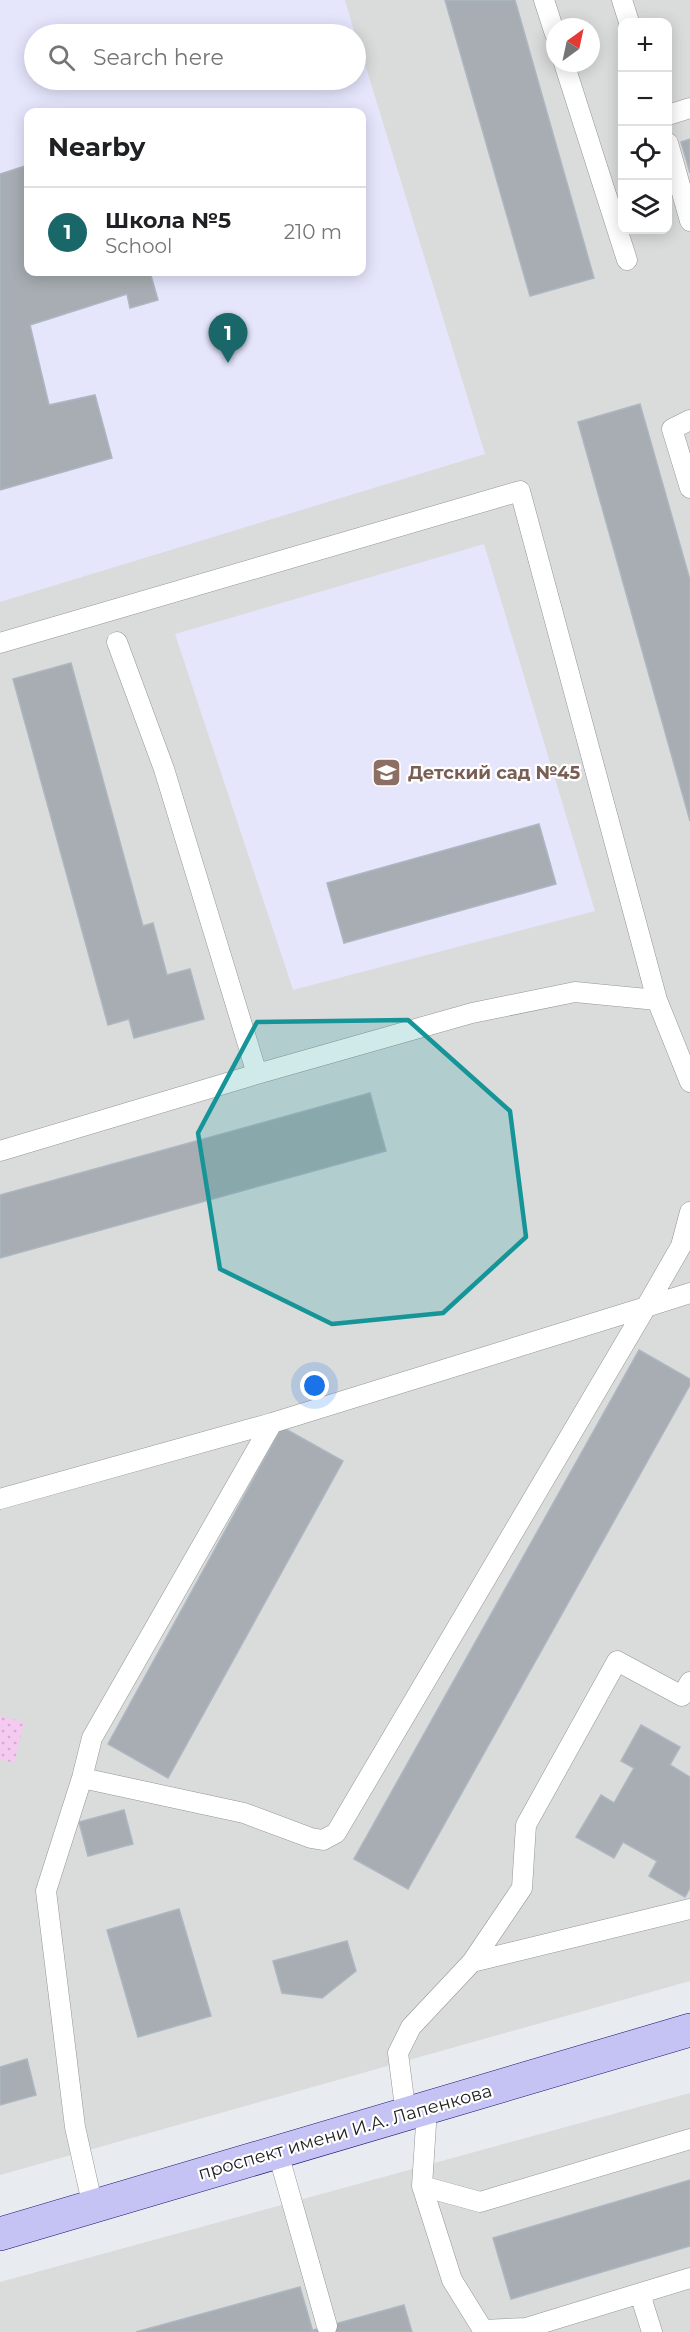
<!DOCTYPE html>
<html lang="en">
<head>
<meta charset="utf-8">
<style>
	body { margin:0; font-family:Montserrat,sans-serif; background:#f6f6f6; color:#202124 }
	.controls { position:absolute; right:18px; top:18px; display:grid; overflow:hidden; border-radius:12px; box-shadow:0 3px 15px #0003 }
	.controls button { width:54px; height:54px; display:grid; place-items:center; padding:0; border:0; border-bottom:2px solid #e0e0e0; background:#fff; color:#202124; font:30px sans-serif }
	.compass { position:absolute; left:546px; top:18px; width:54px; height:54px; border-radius:50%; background:#fff; box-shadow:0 3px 15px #0003; rotate:33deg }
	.you { position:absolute; left:315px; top:1386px; width:21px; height:21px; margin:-15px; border:4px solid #fff; border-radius:50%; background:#1a73e8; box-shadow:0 0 0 9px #1a73e833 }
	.badge { display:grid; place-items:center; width:39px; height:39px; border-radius:50%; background:#1a676a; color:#fff; font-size:20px; font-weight:700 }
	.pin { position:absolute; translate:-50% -50px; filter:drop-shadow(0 2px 3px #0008) }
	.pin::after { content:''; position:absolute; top:32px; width:21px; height:18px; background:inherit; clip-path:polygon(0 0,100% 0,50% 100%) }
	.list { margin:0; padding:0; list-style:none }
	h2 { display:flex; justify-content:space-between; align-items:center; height:78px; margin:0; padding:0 24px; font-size:26px }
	h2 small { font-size:20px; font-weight:400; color:#757577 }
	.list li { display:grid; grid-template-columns:39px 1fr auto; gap:18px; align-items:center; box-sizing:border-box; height:90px; padding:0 24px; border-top:2px solid #e0e0e0 }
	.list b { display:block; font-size:22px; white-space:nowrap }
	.list p { margin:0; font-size:20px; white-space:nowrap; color:#757577 }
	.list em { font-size:20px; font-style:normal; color:#757577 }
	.icon { flex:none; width:33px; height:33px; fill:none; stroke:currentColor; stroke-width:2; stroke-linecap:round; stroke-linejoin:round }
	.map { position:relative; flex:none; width:690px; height:2332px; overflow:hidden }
	.search { position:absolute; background:#fff; box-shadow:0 3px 15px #0003; left:24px; top:24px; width:342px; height:66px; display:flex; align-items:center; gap:15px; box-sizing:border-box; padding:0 21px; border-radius:33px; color:#757577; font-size:22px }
	.panel { position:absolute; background:#fff; box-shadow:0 3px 15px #0003; left:24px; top:108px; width:342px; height:168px; border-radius:12px }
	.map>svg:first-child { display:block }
	.residential { fill:#dadbdb; fill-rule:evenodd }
	.education { fill:#e5e5fc; fill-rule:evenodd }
	.park { fill:url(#park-dots) }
	.building { fill:#a7adb2; stroke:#acb7c1; stroke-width:1.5 }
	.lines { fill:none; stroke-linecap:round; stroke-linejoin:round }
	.service-casing { stroke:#959595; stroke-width:21 }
	.secondary-casing { stroke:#1b0f70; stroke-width:34 }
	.service { stroke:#fff; stroke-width:20 }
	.secondary { stroke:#c5c2f4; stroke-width:33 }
	.marked { fill:#169598; fill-opacity:0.2; stroke:#169598; stroke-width:4.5; stroke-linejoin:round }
	.labels { text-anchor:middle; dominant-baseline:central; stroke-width:4.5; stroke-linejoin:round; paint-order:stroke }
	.education-label { font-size:18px; font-weight:bold; fill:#785e54; stroke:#fff; text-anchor:start }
	.street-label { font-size:18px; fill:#212121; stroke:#fff }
</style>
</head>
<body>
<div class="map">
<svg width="690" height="2332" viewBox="0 0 690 2332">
	<defs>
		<pattern id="park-dots" width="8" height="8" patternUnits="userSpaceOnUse" patternTransform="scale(1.5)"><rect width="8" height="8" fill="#f5caf1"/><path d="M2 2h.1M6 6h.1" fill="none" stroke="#d2adce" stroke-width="1.8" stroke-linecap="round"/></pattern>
	</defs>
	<rect width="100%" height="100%" fill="#e8ebf0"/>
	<path class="residential" d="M0,0h690v1981l-690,194zM622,22h46v208h-46zM555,27h36v36h-36zM34,34h322v46h-322zM28,112h334v160h-334z
		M690,2093v239h-690v-50z"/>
	<path class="education" d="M0,0h345l10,34h-321v46h322v-45l129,419 -485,148zM28,112h334v160h-334z
		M484,544l111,367 -302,79 -118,-356z"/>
	<path class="park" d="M0,1716l24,6 -10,41 -14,-4z"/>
	<path class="building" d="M445,0h70l79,278 -64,18z
		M690,139v34l-9,-31z
		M28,165v107h122l8,28 -28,8 -3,-14 -97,31 19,80 46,-10 17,63 -112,32v-316z
		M640,404l50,176v241l-112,-399z
		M71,663l72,263 10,-3 14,52 23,-6 14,50 -70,19 -5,-19 -21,6 -95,-346z
		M539,824l17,60 -212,59 -17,-60z
		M370,1093l16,58 -386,107v-63z
		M639,1350l51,29v6l-282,504 -54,-30z
		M282,1427l61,34 -175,317 -60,-34z
		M641,1725l39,22 -10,18 20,12v111l-5,9 -36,-21 8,-15 -34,-19 -9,16 -38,-21 25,-42 13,8 20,-35 -13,-7z
		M124,1810l9,34 -45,12 -9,-34z
		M179,1909l32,107 -73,21 -31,-107z
		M347,1941l9,30 -34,27 -40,-5 -9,-32z
		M27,2059l9,36 -36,10v-38z
		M690,2180v66l-179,53 -18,-61z
		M300,2287l13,45h-177z
		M404,2305l8,27h-99v-2z"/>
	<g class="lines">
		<defs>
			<path id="service" d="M544,0l11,34
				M622,0l7,22
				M564,63l63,197
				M668,115l22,-7
				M668,143l22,78
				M690,420l-18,9 18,59
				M117,642l47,127 93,305
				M0,643l520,-152 137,509
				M0,1151l257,-77 215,-61 103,-21 82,8 33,82
				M0,1499l272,-76 374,-116 35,-61 9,-34
				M82,1778l162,35 67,25 12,2 13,-7 310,-526 44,-14
				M472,1962l50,-74 4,-63 91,-164 65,35 8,-14
				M427,2109l-5,77 30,94 31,50 43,-2 164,-50
				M406,2115l-8,-62 13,-26 61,-65 218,-53
				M278,2153l49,173
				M422,2186l58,16 210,-63
				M93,2207l-18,-80 -29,-236 36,-113 10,-40 180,-315
				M640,2294l12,38"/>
			<path id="secondary" d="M0,2234l690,-204"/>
		</defs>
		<use href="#service" class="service-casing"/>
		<use href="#secondary" class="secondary-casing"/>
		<use href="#service" class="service"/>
		<use href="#secondary" class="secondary"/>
	</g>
	<path class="marked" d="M408,1020l102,91 16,126 -83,76 -111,11 -112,-55 -22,-136 59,-111z"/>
	<defs>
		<symbol id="school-square" viewBox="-11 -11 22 22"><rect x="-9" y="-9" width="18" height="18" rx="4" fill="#8d6e63" stroke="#fff"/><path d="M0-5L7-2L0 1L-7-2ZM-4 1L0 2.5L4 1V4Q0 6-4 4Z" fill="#fff"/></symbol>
	</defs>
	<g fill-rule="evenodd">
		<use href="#school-square" x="370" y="756" width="33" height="33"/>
	</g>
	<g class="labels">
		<g class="education-label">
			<text x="408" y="773">Детский сад №45</text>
		</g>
		<g class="street-label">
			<text transform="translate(345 2132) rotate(-16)">проспект имени И.А. Лапенкова</text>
		</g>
	</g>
</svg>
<div class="controls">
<button>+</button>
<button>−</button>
<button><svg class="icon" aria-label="locate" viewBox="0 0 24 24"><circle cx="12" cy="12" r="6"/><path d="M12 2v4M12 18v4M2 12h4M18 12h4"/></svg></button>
<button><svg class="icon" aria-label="layers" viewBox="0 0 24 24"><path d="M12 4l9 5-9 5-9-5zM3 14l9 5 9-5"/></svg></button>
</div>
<svg class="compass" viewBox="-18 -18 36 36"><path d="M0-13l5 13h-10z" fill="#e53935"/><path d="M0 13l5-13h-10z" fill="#757577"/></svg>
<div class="you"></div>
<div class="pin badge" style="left:228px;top:363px">1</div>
<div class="search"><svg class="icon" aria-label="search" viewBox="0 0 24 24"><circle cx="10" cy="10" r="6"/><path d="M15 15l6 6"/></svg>Search here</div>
<section class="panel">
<h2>Nearby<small></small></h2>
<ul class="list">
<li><span class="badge">1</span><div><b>Школа №5</b><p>School</p></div><em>210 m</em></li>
</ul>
</section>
</div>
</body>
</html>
